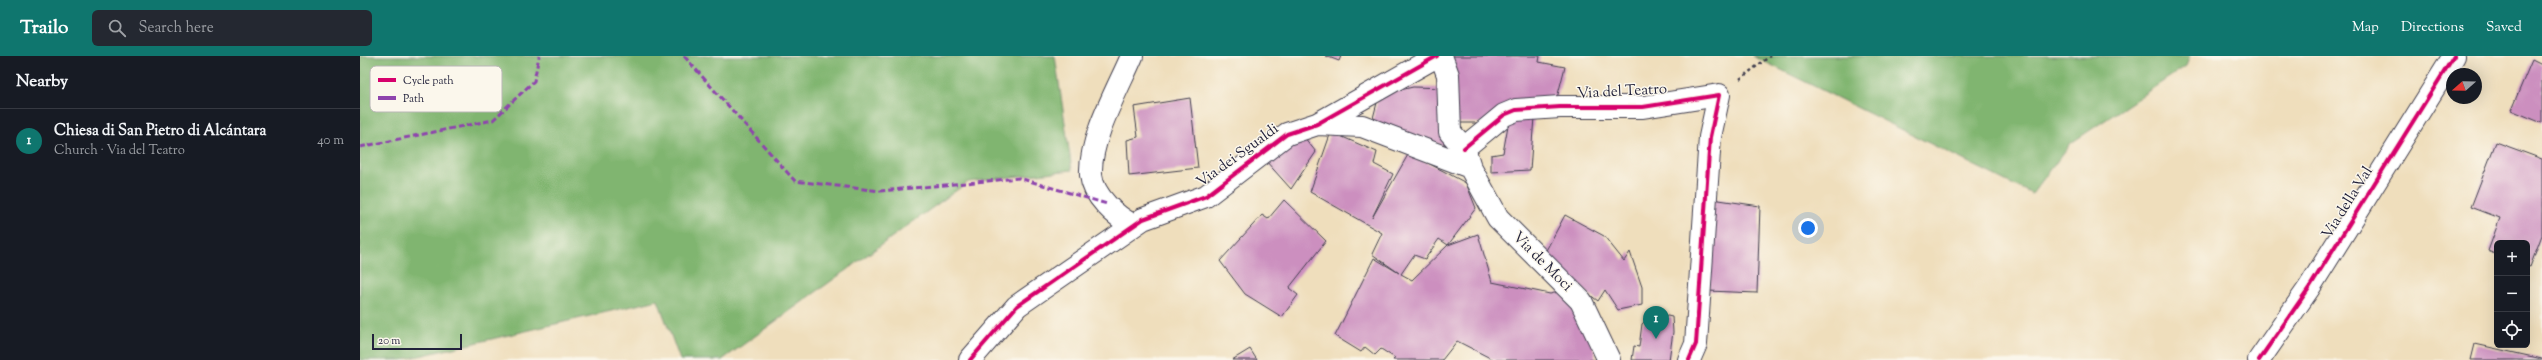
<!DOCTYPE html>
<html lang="en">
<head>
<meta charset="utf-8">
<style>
	body { margin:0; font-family:"Sorts Mill Goudy",serif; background:#242831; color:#f1f3f6 }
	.controls { position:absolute; right:12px; bottom:12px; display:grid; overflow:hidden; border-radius:6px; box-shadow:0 4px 16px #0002 }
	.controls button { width:36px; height:36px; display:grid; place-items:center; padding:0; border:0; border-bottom:1px solid #363941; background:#171b24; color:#f1f3f6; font:20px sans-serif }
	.compass { position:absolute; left:2086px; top:12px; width:36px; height:36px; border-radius:50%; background:#171b24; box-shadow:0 4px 16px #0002; rotate:250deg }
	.scale { position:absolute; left:12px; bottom:10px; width:90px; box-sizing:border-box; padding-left:4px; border:2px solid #22223b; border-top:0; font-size:11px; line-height:14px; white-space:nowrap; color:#22223b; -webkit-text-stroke:3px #fbf7ec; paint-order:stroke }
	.you { position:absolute; left:1448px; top:172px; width:14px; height:14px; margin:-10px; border:3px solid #fff; border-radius:50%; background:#1a73e8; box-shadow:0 0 0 6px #1a73e833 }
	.badge { display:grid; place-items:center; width:26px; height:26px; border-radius:50%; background:#0f766e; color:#fff; font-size:13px; font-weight:700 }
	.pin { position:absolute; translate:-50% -33px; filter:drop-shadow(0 1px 2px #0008) }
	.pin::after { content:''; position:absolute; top:21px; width:14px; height:12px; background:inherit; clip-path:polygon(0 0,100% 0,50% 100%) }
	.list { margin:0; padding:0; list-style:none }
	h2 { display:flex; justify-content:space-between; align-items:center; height:52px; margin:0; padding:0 16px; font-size:17px }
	h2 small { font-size:13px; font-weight:400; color:#9ea1a6 }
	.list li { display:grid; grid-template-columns:26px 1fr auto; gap:12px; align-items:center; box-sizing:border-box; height:64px; padding:0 16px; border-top:1px solid #363941 }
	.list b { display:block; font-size:15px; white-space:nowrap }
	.list p { margin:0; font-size:13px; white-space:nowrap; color:#9ea1a6 }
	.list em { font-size:13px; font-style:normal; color:#9ea1a6 }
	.icon { flex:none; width:22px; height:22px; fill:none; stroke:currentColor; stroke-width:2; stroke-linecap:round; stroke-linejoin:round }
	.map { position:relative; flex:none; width:2182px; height:304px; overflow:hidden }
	header { display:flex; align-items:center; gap:24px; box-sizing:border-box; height:56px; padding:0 20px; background:#0f766e; color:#fff }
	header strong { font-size:19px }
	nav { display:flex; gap:22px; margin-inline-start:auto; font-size:14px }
	.search { width:280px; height:36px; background:#242831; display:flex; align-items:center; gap:10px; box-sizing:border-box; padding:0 14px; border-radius:6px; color:#9ea1a6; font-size:15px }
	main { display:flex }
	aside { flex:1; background:#171b24 }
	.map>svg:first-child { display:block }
	.forest { fill:#80b570; stroke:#516c56 }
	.building { fill:#cc8fbf }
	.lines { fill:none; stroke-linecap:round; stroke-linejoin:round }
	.street-casing { stroke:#413e4e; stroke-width:24 }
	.secondary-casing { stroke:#413e4e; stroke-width:24 }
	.path { stroke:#413e4e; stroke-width:2.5; stroke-dasharray:3 3; stroke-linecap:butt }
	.street { stroke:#fff; stroke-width:22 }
	.secondary { stroke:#fff; stroke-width:22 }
	.quiet { stroke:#8e44ad; stroke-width:3; stroke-dasharray:6 3; stroke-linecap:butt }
	.cycleway-casing { stroke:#fbf7ec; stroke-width:6 }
	.cycleway { stroke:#d6006c; stroke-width:4 }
	.labels { text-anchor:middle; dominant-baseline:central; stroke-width:3; stroke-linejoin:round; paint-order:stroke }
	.street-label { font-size:15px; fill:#22223b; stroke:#fbf7ec }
	.key { fill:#fbf7ec; stroke:#bab7b7; stroke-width:1 }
	.key-label { font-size:11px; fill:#22223b }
</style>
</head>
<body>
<header>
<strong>Trailo</strong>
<div class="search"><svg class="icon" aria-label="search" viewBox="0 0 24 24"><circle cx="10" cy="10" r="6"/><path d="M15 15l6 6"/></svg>Search here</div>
<nav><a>Map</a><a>Directions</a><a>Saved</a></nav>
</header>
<main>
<aside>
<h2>Nearby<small></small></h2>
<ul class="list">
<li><span class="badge">1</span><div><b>Chiesa di San Pietro di Alcántara</b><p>Church · Via del Teatro</p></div><em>40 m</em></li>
</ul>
</aside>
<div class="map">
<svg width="2182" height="304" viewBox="0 0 2182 304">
	<rect width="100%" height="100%" fill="#fbf7ec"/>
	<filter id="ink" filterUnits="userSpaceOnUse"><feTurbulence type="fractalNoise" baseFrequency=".025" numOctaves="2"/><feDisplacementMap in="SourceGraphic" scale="8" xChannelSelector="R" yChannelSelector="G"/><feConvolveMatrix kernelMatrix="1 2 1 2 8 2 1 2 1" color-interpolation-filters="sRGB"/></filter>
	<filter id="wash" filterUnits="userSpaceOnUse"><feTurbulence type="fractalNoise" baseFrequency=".012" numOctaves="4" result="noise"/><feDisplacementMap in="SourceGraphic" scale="16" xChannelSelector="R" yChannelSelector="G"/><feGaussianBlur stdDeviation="0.9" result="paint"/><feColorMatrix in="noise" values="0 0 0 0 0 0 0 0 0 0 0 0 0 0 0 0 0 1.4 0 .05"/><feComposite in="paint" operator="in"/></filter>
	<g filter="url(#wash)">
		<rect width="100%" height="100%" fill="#efdebc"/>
		<path class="forest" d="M0,0h695l17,114 -104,12 -246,178h-42l-22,-60 -256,60h-42z
			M1393,0h437l-4,10 -115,77 -39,51z"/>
		<g id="blocks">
			<path class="building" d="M966,0h15l-2,5z
				M1091,0h89l-1,6 26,5 -9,35 -74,21h-28z
				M2172,4l10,5v58l-31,-13z
				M1053,31l32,1 -1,58 -72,-24 7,-27z
				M830,42l8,70 -69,8 -2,-36 11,-3 -4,-30z
				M1174,61l-4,53 -39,2v-17l12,-2 6,-33z
				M940,76l16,20 -25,37 -26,-29z
				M971,76l46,20 -3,12 19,10 -21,44 37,-65 57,30 10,25 -28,37 -9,-6 -14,20 -11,-4 -13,19 11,6 36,-35 30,-11 14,48 58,12 13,-3 28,44 5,25h-102l-37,-19 -15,19h-49l2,-2 -14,-9 -6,6 -10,-8 -4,5 -26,-16 39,-78 25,15 -27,-19 10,-21 -72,-41z
				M2136,86l46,17v76l-12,32 -3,-1v-23h-30v12l-9,-4 12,-33 -29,-11z
				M1352,143l48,7 -3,87 -49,-2z
				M924,144l42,41 -37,47 9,7 -16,22 -37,-23 -25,-33 42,-46 6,4z
				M1205,159l39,21 20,25 6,-9 12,35v18l-24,5 -13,-20 -7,11 -56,-43z
				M1294,257l18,4 1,15 -4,28h-37l2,-14 5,1 3,-23z
				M2115,288l67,15v1h-71z
				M890,293l7,11h-25z"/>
		</g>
	</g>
	<g filter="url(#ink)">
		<use href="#blocks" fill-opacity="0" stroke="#413e4e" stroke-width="1"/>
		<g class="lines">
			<defs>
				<path id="street" d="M772,0c-14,33 -43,83 -41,119 2,21 25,42 42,50
					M1081,0l7,19 2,57 14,16 6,19 28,51 83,83 28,59
					M957,68l45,2 108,41
					M1104,92l40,-33 12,-5 44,-3h83l76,-12 -9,42 -14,207 -7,16
					M610,304l47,-54 126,-87 63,-23 81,-62 30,-10 120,-68"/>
				<path id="secondary" d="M1899,304l50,-72 145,-232"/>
			</defs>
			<use href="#street" class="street-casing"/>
			<use href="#secondary" class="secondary-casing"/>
			<path class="path" d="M1380,23l30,-23"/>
			<use href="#street" class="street"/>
			<use href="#secondary" class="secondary"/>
			<path class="quiet" d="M324,0l111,125 85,10 139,-13 88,26
				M0,91l133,-27 41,-39 5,-25"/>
			<defs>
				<path id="cycleway" d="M1104,92l40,-33 12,-5 44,-3h83l76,-12 -9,42 -14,207 -7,16
					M610,304l47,-54 126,-87 63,-23 81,-62 30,-10 120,-68
					M1899,304l50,-72 145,-232"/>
			</defs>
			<use href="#cycleway" class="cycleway-casing"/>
			<use href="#cycleway" class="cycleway"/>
		</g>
	</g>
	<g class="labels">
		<g class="street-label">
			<text transform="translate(1262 36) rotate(-3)">Via del Teatro</text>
			<text transform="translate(878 100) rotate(-36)">Via dei Sgualdi</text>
			<text transform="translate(1988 147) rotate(-58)">Via della Val</text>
			<text transform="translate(1182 206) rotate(45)">Via de Moci</text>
		</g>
	</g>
	<rect x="10" y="10" width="132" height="46" rx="6" class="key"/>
	<rect x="18" y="22" width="18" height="4" fill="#d6006c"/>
	<rect x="18" y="40" width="18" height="4" fill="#8e44ad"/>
	<g class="key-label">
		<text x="43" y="28">Cycle path</text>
		<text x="43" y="46">Path</text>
	</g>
</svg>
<div class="controls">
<button>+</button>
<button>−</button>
<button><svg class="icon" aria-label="locate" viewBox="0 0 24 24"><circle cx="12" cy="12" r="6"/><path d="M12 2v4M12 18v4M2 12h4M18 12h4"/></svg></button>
</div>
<svg class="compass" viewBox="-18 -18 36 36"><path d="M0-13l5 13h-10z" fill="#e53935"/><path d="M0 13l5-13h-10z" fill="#9ea1a6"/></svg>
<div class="scale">20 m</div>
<div class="you"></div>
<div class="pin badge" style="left:1296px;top:283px">1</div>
</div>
</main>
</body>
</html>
